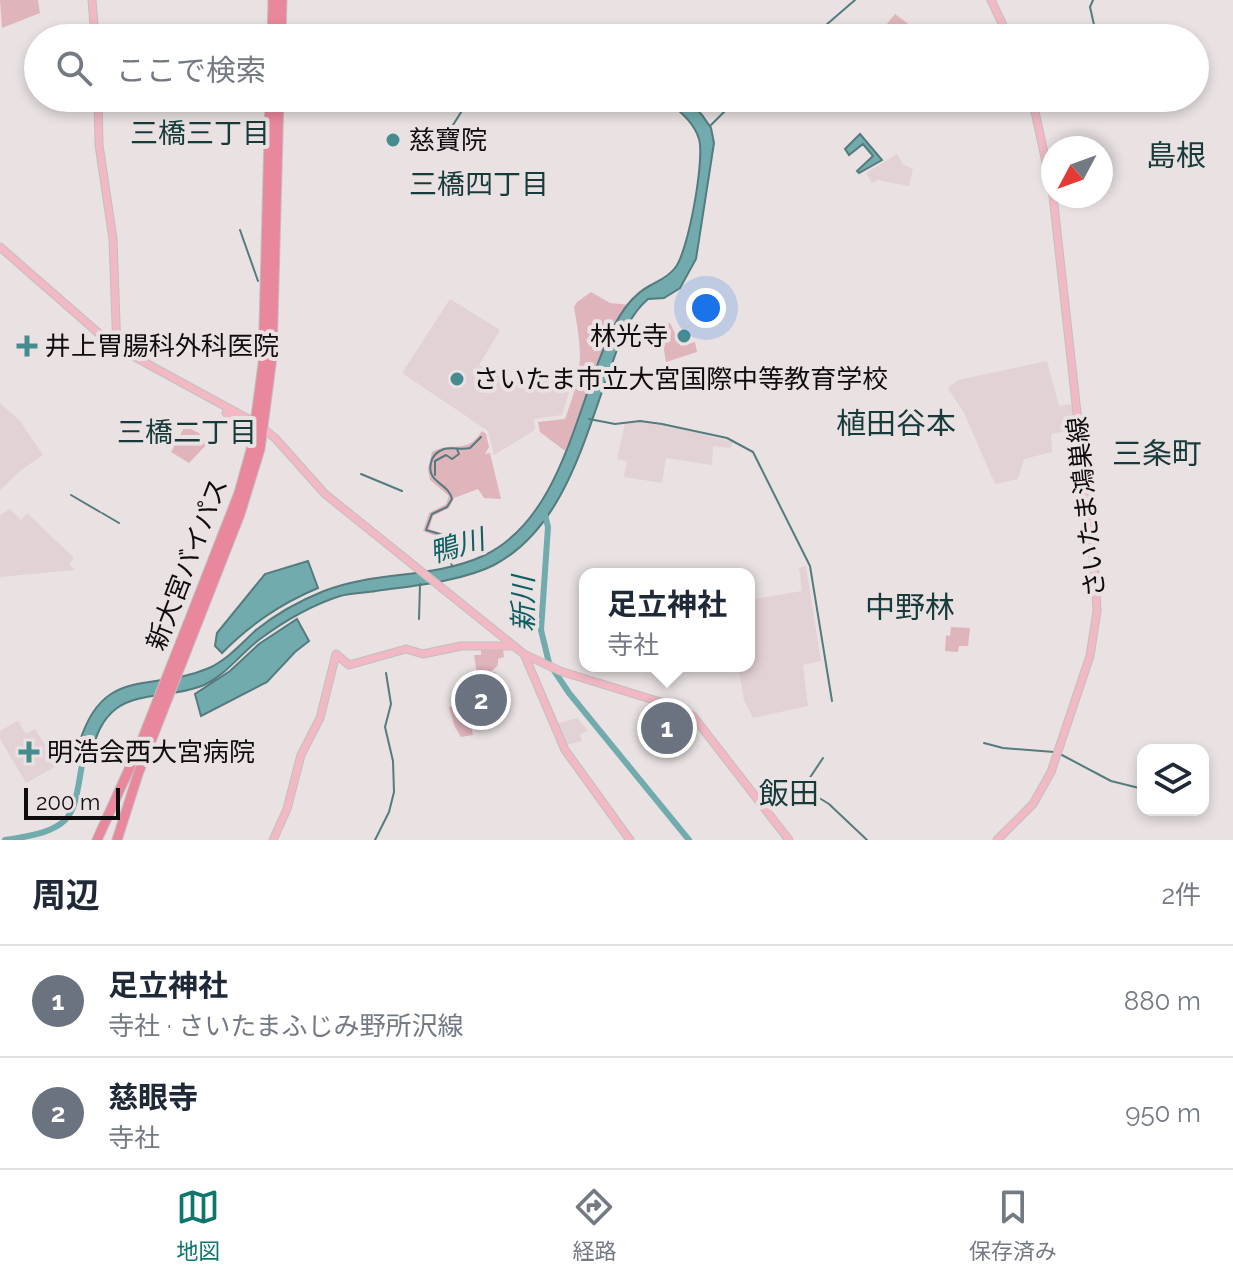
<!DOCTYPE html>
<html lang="ja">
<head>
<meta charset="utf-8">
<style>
	body { margin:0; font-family:Raleway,"Noto Sans JP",sans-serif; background:#f2f2f3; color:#1f2937 }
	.controls { position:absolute; right:24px; bottom:24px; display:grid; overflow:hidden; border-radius:16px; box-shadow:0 4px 12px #0003 }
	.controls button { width:72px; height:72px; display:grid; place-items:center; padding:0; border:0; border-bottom:2px solid #e0e1e3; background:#fff; color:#1f2937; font:40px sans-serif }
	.compass { position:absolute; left:1041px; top:136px; width:72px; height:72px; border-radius:50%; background:#fff; box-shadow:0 4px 12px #0003; rotate:229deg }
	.scale { position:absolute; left:24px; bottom:20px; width:96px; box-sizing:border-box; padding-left:8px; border:4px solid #0f0c0d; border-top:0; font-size:22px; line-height:28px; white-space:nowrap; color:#0f0c0d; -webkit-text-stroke:6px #e9e1e2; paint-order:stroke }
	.you { position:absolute; left:706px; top:308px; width:28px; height:28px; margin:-20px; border:6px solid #fff; border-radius:50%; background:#1a73e8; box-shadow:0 0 0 12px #1a73e833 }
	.badge { display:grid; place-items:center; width:52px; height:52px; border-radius:50%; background:#0f766e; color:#fff; font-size:26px; font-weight:700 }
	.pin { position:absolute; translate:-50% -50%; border:4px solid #fff; box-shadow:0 2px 8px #0006 }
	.popup { position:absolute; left:579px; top:568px; width:176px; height:104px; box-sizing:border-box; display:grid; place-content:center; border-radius:16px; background:#fff; filter:drop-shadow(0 2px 6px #0005); font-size:26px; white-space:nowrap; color:#747a83 }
	.popup b { font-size:30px; color:#1f2937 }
	.popup::after { content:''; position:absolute; left:50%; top:100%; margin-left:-16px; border:16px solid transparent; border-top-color:#fff }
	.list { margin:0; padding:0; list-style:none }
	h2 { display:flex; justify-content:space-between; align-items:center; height:104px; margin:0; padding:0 32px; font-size:34px }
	h2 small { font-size:26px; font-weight:400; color:#747a83 }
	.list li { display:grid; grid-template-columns:52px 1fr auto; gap:24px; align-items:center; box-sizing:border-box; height:112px; padding:0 32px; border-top:2px solid #e0e1e3 }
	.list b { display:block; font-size:30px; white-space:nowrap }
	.list p { margin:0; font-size:26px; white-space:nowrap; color:#747a83 }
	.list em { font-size:26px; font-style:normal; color:#747a83 }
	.icon { flex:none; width:44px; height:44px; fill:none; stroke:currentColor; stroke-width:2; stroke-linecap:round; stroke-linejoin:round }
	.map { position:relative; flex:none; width:1233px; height:840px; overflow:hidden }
	.search { position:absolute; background:#fff; box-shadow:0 4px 12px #0003; left:24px; right:24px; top:24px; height:88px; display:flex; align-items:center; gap:20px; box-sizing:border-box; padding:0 28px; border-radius:44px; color:#747a83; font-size:30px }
	.sheet { height:328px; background:#fff }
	nav { display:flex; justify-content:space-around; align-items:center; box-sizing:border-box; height:112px; border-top:2px solid #e0e1e3; background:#fff; font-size:22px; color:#747a83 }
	nav a { display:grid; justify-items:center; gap:4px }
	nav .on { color:#0f766e }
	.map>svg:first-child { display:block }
	.built { fill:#e3d2d5 }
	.green { fill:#dfb4bb }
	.water { fill:#72abad; stroke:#547b7d; stroke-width:2 }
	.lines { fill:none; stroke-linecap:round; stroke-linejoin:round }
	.stream { stroke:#547b7d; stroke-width:2 }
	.river { stroke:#72abad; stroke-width:6 }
	.major-casing { stroke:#c1c0c0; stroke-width:9 }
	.highway-casing { stroke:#c1c0c0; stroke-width:11 }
	.major { stroke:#f2b8c4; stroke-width:7 }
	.highway { stroke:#e9889d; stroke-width:9 }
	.poi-dot { fill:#458c90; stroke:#e9e1e2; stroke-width:3 }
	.labels { text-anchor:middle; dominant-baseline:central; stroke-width:8; stroke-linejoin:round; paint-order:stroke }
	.poi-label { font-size:26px; fill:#0f0c0d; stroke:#e9e1e2; text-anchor:start }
	.street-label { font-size:26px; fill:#0f0c0d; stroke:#e9e1e2 }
	.neighbourhood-label { font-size:28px; fill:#173a3b; stroke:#e9e1e2 }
	.water-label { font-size:28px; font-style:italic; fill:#0d5f62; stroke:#e9e1e2 }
	.quarter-label { font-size:30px; fill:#173a3b; stroke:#e9e1e2 }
</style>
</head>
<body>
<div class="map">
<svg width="1233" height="840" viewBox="0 0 1233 840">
	<rect width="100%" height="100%" fill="#e9e1e2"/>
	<path class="built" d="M897,154l6,10 10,5 -4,17 -31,-6 -6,3 -6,-10z
		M450,299l50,31 -21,35 34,19 12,-17 44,26 -7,22 -28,4 1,11 -41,25 -6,-24 -86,-58z
		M1047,361l12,45 15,-2 2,25 -25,5 1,18 -28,7 -6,20 -23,5 -31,-71 -16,-25 10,-8z
		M0,403l20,18 23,34 -22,15 -21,20z
		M640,422l22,2 71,18 -3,6 -17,-2 -1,19 -46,-7 -4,25 -38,-6 3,-16 -10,-2 8,-36z
		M10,509l11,11 6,-7 47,45 -5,6 6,6 -75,7v-62z
		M806,566l15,95 -18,4 5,41 -55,12 -9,-18 -6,-34h11v-66l53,-9 -3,-23z
		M577,718l11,13 -8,3 2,7 -16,4 -11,-21z
		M18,721l8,13 9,-5 23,36 -32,18 -26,-44v-8z"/>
	<path class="green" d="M0,0h38l2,13 -38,15z
		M895,14l16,12 -2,3 7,6 -2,3h-28l-5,-7z
		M591,292l19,11 20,2c-31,34 -43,102 -65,146l-25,-19 -2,-10 27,-3c18,-50 18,-61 9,-112l3,-5z
		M670,323l11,23 14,-4 2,10 -31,10 -6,-36z
		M185,426l14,7 8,11 -18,19 -18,-11z
		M482,431l4,3 3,13 -4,7 5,-1 11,46 -17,-1 -6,-9 -24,9 -5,10 -16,8 -4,13 16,5 6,28 -4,1 -6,-25 -18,-7 6,-18 17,-9 3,-8 -19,-16 -2,-11 4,-17c21,-12 34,4 50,-21z
		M951,627l19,1 -2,18h-9l-1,6 -13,-1 1,-16 4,1z
		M481,650h22l1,7 -6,2v6l-7,7h4l6,16 -15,5 -6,-20h-3l-3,-18h7z
		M466,703l7,32 -12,2 -6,-10 -6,-20z"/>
	<path class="water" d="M665,98h20l17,17 9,13 3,15 -18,116 -16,29 -16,10 -16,1c-22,19 -29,46 -39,73 -25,68 -46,157 -115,193 -31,16 -83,21 -118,26 -12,2 -25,2 -36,5 -28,9 -57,26 -80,43 -20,15 -33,35 -56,46 -27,12 -65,7 -87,23 -16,12 -21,28 -26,46l-12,-10c24,-80 72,-51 130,-76 18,-8 33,-25 47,-38 20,-16 43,-29 68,-39 50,-20 108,-12 159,-35 81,-38 93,-154 129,-226 9,-18 20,-35 39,-45 9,-5 17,-8 24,-17 13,-15 30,-109 24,-129 -5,-17 -21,-29 -34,-41z
		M860,134l22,26 -23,13 -2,-2 16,-15 -10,-12 -14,11 -4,-6z
		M308,561l10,27c-38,16 -67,36 -96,65l-7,-7 2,-13 48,-59z
		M297,619l12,22 -14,11 -28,30 -66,34 -6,-22 35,-23 29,-27z"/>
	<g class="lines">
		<path class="stream" d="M1093,0l-3,7 7,31
			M505,38l6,-9 18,9
			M811,38l44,-38
			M453,125l17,-27
			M710,126l28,-28
			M240,230l18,51
			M589,419l26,5 25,-3 22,3 65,14 26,14 57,114 22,135
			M361,474l41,17
			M435,475v-14l11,-6 6,4 7,-5 -2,-5
			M71,495l29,17
			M102,513l17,10
			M452,566l-9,-31 -17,-5 6,-16 15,-7 5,-8c-3,-16 -26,-16 -21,-36 1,-7 5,-11 13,-14 8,-2 17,1 26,-1l11,-11
			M419,619l1,-35
			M984,743l19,5 51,4
			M1060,754l51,27 32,8
			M823,758l-20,30 26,16 38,36
			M375,840l14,-28 5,-20 -1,-31 -8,-34 6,-23 -5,-31"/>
		<path class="river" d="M544,511l4,16 -7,103 8,33 20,30 120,147
			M5,840c80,-11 66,-27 81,-96"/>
		<defs>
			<path id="major" d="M92,0l3,38
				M991,0l18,38
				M98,98l1,47 14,94 4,112
				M1032,98l21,96
				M0,247l111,97 145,79 19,15 50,56 199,160 36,17 110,34 23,11 96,124
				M226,413l32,15
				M524,654l41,96 65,90
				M273,840l14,-31 14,-54 19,-37 16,-64 13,11 57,-16 17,5 38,-8h52
				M997,840l36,-36 18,-32 39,-116 7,-45 -2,-36 -42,-379"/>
			<path id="highway" d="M272,38l1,-38
				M281,38l1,-38
				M97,840l43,-95 49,-124 50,-128 13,-47 11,-82 7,-266
				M117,840l21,-66 102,-260 20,-65 12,-92 7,-259"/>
		</defs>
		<use href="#major" class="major-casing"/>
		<use href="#highway" class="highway-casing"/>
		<use href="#major" class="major"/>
		<use href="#highway" class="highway"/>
	</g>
	<g class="poi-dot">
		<circle cx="393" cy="140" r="8"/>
		<circle cx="684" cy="336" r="8"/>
		<path d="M23 334h8v8h8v8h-8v8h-8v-8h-8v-8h8z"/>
		<circle cx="457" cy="379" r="8"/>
		<path d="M25 740h8v8h8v8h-8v8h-8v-8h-8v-8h8z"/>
	</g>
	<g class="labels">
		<g class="poi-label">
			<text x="409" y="140">慈寶院</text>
			<text x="668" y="336" text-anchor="end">林光寺</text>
			<text x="45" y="346">井上胃腸科外科医院</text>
			<text x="473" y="379">さいたま市立大宮国際中等教育学校</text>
			<text x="47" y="752">明浩会西大宮病院</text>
		</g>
		<g class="street-label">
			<text transform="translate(1086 507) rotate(-96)">さいたま鴻巣線</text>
			<text transform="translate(187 564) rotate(-69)">新大宮バイパス</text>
		</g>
		<g class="neighbourhood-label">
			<text x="200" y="133">三橋三丁目</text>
			<text x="479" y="184">三橋四丁目</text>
			<text x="187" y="432">三橋二丁目</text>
		</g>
		<g class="water-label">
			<text transform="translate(457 546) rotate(-16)">鴨川</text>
			<text transform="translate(523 604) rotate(-90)">新川</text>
		</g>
		<g class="quarter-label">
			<text x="1176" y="155">島根</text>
			<text x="896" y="423">植田谷本</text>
			<text x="1157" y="453">三条町</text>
			<text x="910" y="607">中野林</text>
			<text x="789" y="793">飯田</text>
		</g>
	</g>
</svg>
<div class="controls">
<button><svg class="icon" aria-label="layers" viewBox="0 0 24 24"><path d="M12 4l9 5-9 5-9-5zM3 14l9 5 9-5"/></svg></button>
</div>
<svg class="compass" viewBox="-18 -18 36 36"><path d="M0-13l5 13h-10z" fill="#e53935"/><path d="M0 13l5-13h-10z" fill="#747a83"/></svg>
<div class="scale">200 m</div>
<div class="you"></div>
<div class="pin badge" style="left:667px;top:728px;background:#6b7280">1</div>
<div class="popup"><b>足立神社</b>寺社</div>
<div class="pin badge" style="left:481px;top:700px;background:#6b7280">2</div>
<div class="search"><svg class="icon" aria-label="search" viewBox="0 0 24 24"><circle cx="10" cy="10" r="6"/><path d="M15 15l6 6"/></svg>ここで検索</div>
</div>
<section class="sheet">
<h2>周辺<small>2件</small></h2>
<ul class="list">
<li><span class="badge" style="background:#6b7280">1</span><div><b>足立神社</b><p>寺社 · さいたまふじみ野所沢線</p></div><em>880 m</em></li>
<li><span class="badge" style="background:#6b7280">2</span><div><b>慈眼寺</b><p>寺社</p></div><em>950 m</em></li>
</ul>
</section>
<nav>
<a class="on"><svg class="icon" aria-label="map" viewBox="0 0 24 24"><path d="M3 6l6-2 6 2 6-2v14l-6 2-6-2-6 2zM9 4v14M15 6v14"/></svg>地図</a>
<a><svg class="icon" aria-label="directions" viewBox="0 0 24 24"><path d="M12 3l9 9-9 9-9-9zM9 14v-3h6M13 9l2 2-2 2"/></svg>経路</a>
<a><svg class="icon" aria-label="saved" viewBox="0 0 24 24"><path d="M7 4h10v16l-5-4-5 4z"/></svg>保存済み</a>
</nav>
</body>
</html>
